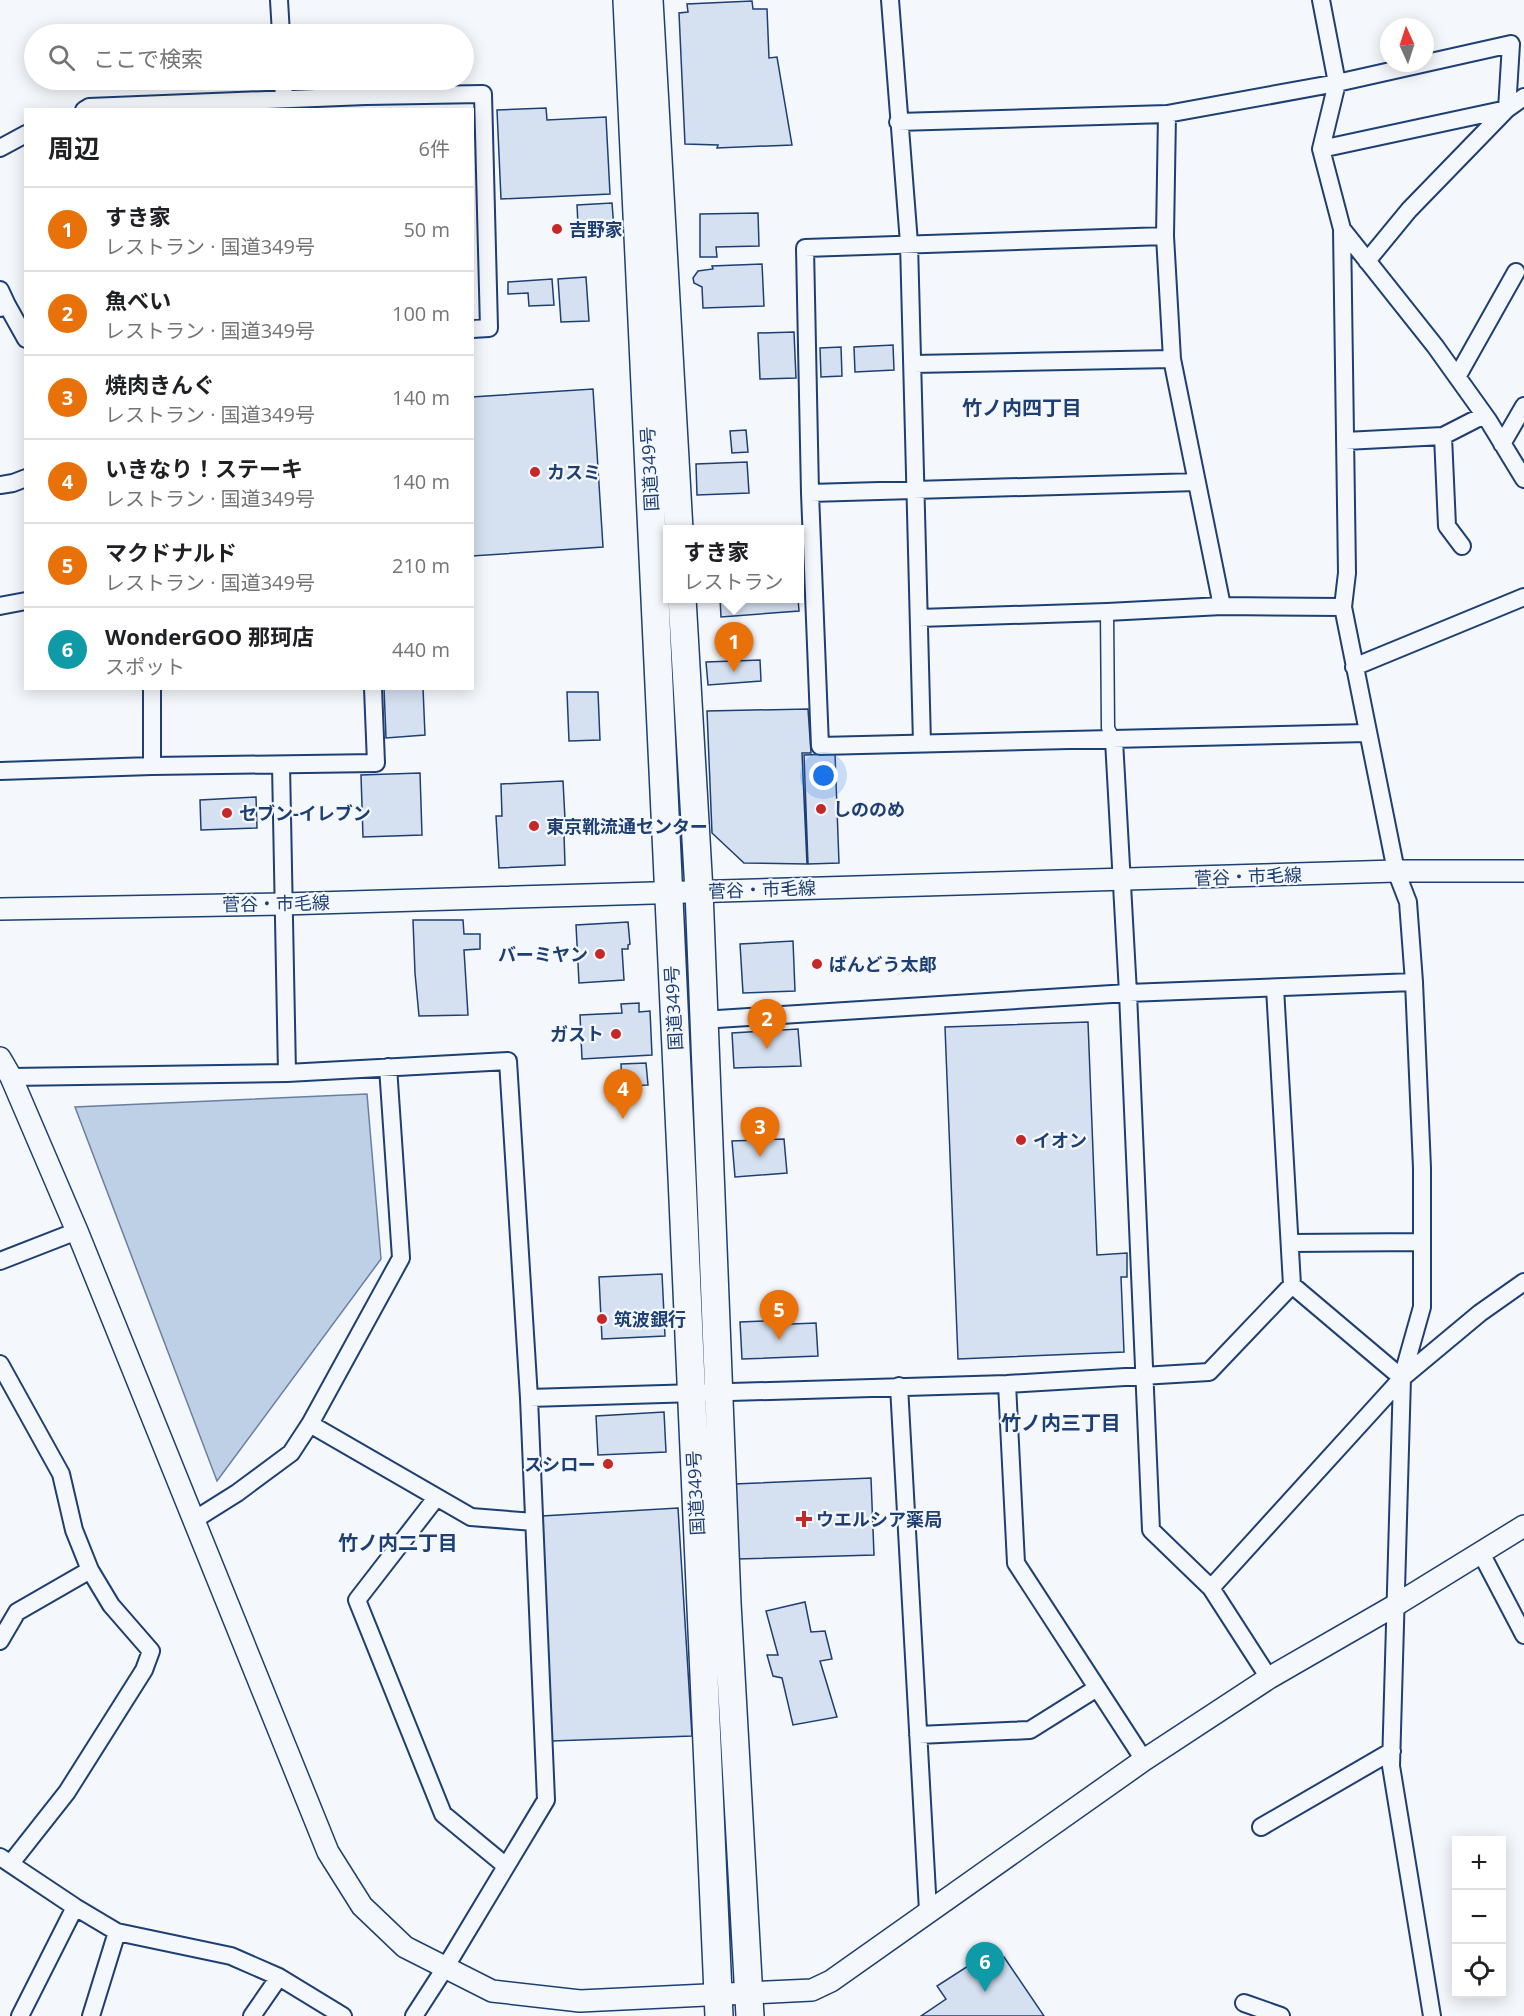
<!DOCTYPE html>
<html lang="ja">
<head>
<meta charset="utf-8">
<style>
	body { margin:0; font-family:"Open Sans","Noto Sans JP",sans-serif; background:#f2f2f2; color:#202124 }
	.controls { position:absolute; right:18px; bottom:18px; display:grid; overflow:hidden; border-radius:0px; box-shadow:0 3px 15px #0003 }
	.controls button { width:54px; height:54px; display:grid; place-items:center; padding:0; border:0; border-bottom:2px solid #e0e0e0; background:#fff; color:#202124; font:30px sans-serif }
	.compass { position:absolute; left:1380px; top:18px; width:54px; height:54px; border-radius:50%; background:#fff; box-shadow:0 3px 15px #0003; rotate:357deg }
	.you { position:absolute; left:824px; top:776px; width:21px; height:21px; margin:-15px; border:4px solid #fff; border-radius:50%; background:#1a73e8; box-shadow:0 0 0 9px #1a73e833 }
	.badge { display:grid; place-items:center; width:39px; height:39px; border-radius:50%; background:#ea580c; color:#fff; font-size:20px; font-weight:700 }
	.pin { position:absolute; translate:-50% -50px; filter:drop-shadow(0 2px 3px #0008) }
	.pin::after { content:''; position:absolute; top:32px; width:21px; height:18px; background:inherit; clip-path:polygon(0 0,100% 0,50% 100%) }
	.popup { position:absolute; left:663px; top:525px; width:141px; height:78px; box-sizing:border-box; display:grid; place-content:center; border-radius:0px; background:#fff; filter:drop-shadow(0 2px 4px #0005); font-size:20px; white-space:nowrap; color:#757577 }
	.popup b { font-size:22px; color:#202124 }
	.popup::after { content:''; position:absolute; left:50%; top:100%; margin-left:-12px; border:12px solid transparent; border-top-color:#fff }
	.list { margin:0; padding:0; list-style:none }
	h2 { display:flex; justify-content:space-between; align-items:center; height:78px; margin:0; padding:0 24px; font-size:26px }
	h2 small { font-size:20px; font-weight:400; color:#757577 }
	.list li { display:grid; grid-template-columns:39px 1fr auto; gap:18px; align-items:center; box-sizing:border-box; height:84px; padding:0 24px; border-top:2px solid #e0e0e0 }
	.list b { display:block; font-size:22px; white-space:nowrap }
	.list p { margin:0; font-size:20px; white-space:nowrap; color:#757577 }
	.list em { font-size:20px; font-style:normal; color:#757577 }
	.icon { flex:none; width:33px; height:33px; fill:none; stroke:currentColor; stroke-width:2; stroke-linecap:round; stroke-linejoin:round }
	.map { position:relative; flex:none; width:1524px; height:2016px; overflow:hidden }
	.search { position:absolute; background:#fff; box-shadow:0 3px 15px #0003; left:24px; top:24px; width:450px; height:66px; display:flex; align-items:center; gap:15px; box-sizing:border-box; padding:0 21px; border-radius:33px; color:#757577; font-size:22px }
	.panel { position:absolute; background:#fff; box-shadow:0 3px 15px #0003; left:24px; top:108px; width:450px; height:582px; border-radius:0px }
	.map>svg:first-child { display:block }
	.water { fill:#bed0e5; stroke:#687fa3; stroke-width:1.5 }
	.building { fill:#d5e0f0; stroke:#1d3f73; stroke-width:1.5 }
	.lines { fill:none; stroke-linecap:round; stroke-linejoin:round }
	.pedestrian-casing { stroke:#1d3f73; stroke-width:15 }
	.minor-casing { stroke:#1d3f73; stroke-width:20 }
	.tertiary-casing { stroke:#1d3f73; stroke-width:24 }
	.trunk-casing { stroke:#1d3f73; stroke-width:30 }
	.pedestrian { stroke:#f4f7fb; stroke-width:12 }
	.minor { stroke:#f4f7fb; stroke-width:16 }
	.tertiary { stroke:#f4f7fb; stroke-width:21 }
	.trunk { stroke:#f4f7fb; stroke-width:27 }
	.poi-dot { fill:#c62828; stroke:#f4f7fb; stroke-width:2 }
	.labels { text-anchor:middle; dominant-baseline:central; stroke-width:4.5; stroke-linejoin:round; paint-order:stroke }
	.poi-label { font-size:18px; font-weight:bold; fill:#1d3f73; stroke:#f4f7fb; text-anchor:start }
	.street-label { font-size:18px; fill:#1d3f73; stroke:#f4f7fb }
	.neighbourhood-label { font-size:20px; font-weight:bold; fill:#1d3f73; stroke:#f4f7fb }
</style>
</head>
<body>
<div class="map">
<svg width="1524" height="2016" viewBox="0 0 1524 2016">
	<rect width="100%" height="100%" fill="#f4f7fb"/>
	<path class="water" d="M367,1094l14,165 -164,222 -142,-374z"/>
	<path class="building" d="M752,1l1,8h14l2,49 8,-1 15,88 -75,3 1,-3 -33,-1 -6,-131 9,-1 -1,-8z
		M546,108l1,12 59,-3 4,77 -109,5 -4,-89z
		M612,203l2,26h-9l-1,-5 -26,1 -1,-20z
		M758,213l1,33 -43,1 1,10h-17v-43z
		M762,264l2,42 -61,2 -1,-21 -8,-4 -1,-5 5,-7 15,-2 -1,-3z
		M586,277l3,44 -28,1 -3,-43z
		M552,279l2,26 -25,1 -1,-13 -20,1v-12z
		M794,332l2,46 -36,1 -2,-46z
		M893,345l1,25 -39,2 -1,-25z
		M841,347l1,29 -21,1 -1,-29z
		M593,389l10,158 -131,9v-159z
		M746,430l2,22 -16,1 -2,-22z
		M747,462l2,31 -52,2 -1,-31z
		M720,598h78l1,13 -78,6z
		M760,660l1,21 -53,4 -2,-23z
		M384,688h39l2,47 -39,3z
		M567,692h31l2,48 -31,1z
		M808,709l3,44h-9l5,111 -63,-1 -32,-30 -5,-122z
		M835,754l4,109 -31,1 -4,-109z
		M420,773l2,62 -59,2 -2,-62z
		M563,781l2,38 6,-1 1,16h-8l1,31 -66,3 -3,-52h6l-1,-32z
		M256,797l1,31 -56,2 -1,-30z
		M413,920h50l1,14h16v15l-16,1 4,65 -49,1 -4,-43z
		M628,922l2,22 -2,1v4h-6l2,31 -45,3 -3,-58z
		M793,941l2,50 -52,2 -3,-49z
		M639,1003v9l11,-1 2,44 -70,4 -2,-44 42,-2 -1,-9z
		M1088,1022l9,233 30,-2v24h-6l3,75 -166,7 -13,-332z
		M798,1029l3,37 -67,2 -2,-35z
		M646,1063l2,22 -26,1 -1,-22z
		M784,1139l3,34 -52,4 -3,-36z
		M662,1274l3,62 -63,3 -3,-62z
		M791,1320v4l25,-1 2,33 -76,3 -2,-37z
		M664,1412l2,40 -68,3 -2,-39z
		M871,1478l3,77 -137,4 -3,-75z
		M678,1508l14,228 -140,5 -10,-225z
		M805,1602l6,30 14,-1 7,28 -12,2 17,56 -44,8 -11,-47 -9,-2 -6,-21h11l-12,-44z
		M1004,1957l40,59h-123l25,-17 -9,-13 31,-20 8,11z"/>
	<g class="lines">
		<defs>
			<path id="pedestrian" d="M1107,612l1,116 6,12"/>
			<path id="minor" d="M279,0l2,34
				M890,0l19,243 13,500
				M1321,0l16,83 -16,66 21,80 5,344 -4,34 53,264 12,31 6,80 8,186v139l-20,71 -11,388 41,250
				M283,80l1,21
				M84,110l5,-3 277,-11 117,-2 6,234 -17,1
				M1167,114l-2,122 7,123 50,247
				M898,122l269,-8 170,-31 174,-39 -4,65 -186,40
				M0,148l26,-14
				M1342,229l93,117 53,74 36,59
				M1165,236l-360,12 5,245 10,253 547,-13
				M1367,261l42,-51 98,-101 17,-12
				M0,290l7,15
				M0,308l7,-3 19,34
				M913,364l259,-5
				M1457,377l59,-105
				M1443,436l4,90 15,20
				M1345,441l98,-5 41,-21
				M1502,444l22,-38
				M0,485l13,-2 13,-5
				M810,493l387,-11
				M0,606l26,-5
				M919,618l188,-6 115,-6 121,1
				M1354,667l170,-70
				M152,688v78
				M1114,740l14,253 23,537 60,58 58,90
				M281,765l6,308
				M0,771l152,-5 224,-3 -3,-75
				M1275,988l17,297 110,93
				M702,1020l426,-27 286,-11
				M11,1077l276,-4 221,-12 21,337 17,402 -101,168 -31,48
				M1290,1243l132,-1
				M0,1261l77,-30
				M0,1364l61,110 13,56 16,40 21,35 40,46 -7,19 -77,122 -56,71
				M1007,1384l9,179 128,197
				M899,1386l29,525
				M529,1398l478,-14 202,-12 83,-87
				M310,1424l161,93 63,5
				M436,1498l-79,102 86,214 63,52
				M194,1520l43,-27 54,-40 19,-29 91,-166 -13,-191
				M1481,1553l43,82
				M1211,1588l191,-210 78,-65 44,-31
				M0,1641l17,-29 73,-42
				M918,1735l112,-5 67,-42
				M1261,1827l131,-76
				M0,1857l75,50 42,25 114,24 48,21 64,39
				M1244,2003l37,13
				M20,2016l55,-109
				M91,2016l26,-84
				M252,2016l27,-39"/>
			<path id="tertiary" d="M0,909l283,-5 1113,-33h128
				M0,1058l11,19 66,154 251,621 34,54 43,41 87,44 88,10 232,-11 19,-9 313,-221 125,-82 125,-72 130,-80"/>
			<path id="trunk" d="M627,0l55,1177 37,839
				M649,0l30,530
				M682,598l17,293 28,712 23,413"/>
		</defs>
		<use href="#pedestrian" class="pedestrian-casing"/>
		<use href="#minor" class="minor-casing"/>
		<use href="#tertiary" class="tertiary-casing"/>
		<use href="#trunk" class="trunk-casing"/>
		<use href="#pedestrian" class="pedestrian"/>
		<use href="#minor" class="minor"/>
		<use href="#tertiary" class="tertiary"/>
		<use href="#trunk" class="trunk"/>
	</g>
	<g class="poi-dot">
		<circle cx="557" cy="229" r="6"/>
		<circle cx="535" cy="472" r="6"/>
		<circle cx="821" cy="809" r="6"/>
		<circle cx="227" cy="813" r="6"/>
		<circle cx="534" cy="826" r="6"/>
		<circle cx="600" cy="954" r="6"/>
		<circle cx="817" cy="964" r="6"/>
		<circle cx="616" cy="1034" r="6"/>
		<circle cx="1021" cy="1140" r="6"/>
		<circle cx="602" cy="1319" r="6"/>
		<circle cx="608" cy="1464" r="6"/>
		<path d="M801 1510h6v6h6v6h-6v6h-6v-6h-6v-6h6z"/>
	</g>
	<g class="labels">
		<g class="poi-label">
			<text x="569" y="229">吉野家</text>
			<text x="547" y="472">カスミ</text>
			<text x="833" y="809">しののめ</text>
			<text x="239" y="813">セブン-イレブン</text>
			<text x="546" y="826">東京靴流通センター</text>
			<text x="588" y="954" text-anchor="end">バーミヤン</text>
			<text x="829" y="964">ばんどう太郎</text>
			<text x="604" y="1034" text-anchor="end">ガスト</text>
			<text x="1033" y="1140">イオン</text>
			<text x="614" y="1319">筑波銀行</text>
			<text x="596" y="1464" text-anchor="end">スシロー</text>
			<text x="816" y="1519">ウエルシア薬局</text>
		</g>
		<g class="street-label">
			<text transform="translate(649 469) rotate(-93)">国道349号</text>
			<text transform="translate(1248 876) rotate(-2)">菅谷・市毛線</text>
			<text transform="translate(762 889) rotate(-2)">菅谷・市毛線</text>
			<text transform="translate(276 903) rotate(-1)">菅谷・市毛線</text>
			<text transform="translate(673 1008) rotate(-93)">国道349号</text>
			<text transform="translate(695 1493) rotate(-93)">国道349号</text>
		</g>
		<g class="neighbourhood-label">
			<text x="1022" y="407">竹ノ内四丁目</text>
			<text x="1061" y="1422">竹ノ内三丁目</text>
			<text x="398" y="1542">竹ノ内二丁目</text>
		</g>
	</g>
</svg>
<div class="controls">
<button>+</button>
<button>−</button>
<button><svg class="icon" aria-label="locate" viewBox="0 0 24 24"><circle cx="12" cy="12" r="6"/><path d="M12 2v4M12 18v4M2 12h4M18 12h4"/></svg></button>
</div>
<svg class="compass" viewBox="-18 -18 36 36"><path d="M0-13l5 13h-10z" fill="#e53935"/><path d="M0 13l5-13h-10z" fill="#757577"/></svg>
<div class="you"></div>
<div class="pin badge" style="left:734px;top:672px;background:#e8710a">1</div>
<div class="popup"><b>すき家</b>レストラン</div>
<div class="pin badge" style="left:767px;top:1049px;background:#e8710a">2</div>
<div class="pin badge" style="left:760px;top:1157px;background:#e8710a">3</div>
<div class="pin badge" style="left:623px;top:1119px;background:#e8710a">4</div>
<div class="pin badge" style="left:779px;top:1340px;background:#e8710a">5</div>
<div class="pin badge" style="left:985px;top:1992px;background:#0f9aa8">6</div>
<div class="search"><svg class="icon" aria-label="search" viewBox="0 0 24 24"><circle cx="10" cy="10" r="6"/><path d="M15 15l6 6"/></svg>ここで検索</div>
<section class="panel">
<h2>周辺<small>6件</small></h2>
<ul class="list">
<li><span class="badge" style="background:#e8710a">1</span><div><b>すき家</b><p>レストラン · 国道349号</p></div><em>50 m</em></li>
<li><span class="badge" style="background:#e8710a">2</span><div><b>魚べい</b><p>レストラン · 国道349号</p></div><em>100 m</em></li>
<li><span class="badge" style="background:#e8710a">3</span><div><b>焼肉きんぐ</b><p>レストラン · 国道349号</p></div><em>140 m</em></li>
<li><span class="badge" style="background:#e8710a">4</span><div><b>いきなり！ステーキ</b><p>レストラン · 国道349号</p></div><em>140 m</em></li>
<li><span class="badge" style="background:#e8710a">5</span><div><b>マクドナルド</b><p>レストラン · 国道349号</p></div><em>210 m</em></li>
<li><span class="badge" style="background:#0f9aa8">6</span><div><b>WonderGOO 那珂店</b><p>スポット</p></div><em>440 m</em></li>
</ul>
</section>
</div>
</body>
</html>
